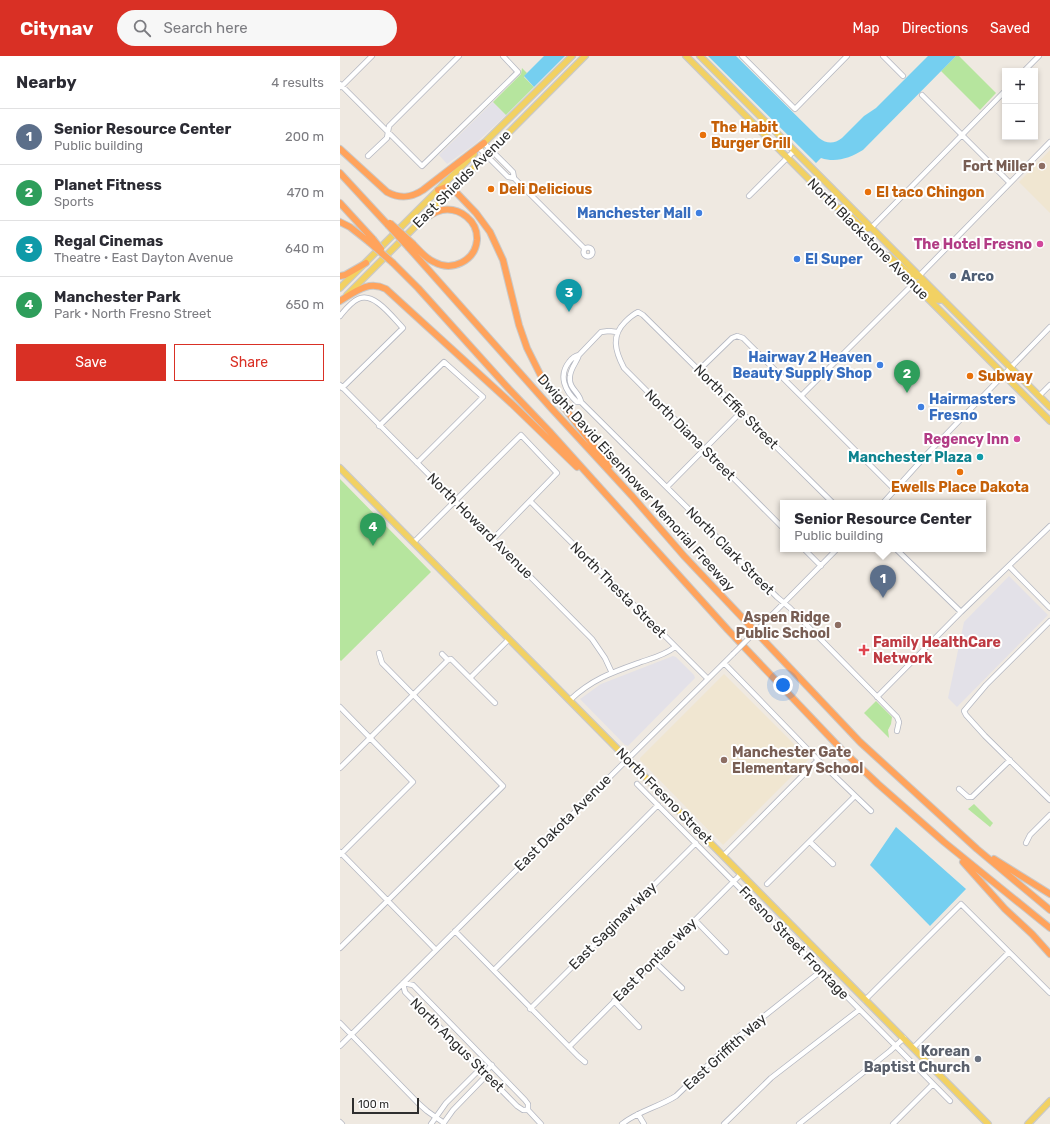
<!DOCTYPE html>
<html lang="en">
<head>
<meta charset="utf-8">
<style>
	body { margin:0; font-family:Rubik,sans-serif; background:#f7f7f7; color:#2b2b33 }
	.controls { position:absolute; right:12px; top:12px; display:grid; overflow:hidden; border-radius:0px; box-shadow:0 2px 6px #0003 }
	.controls button { width:36px; height:36px; display:grid; place-items:center; padding:0; border:0; border-bottom:1px solid #e1e1e2; background:#fff; color:#2b2b33; font:20px sans-serif }
	.scale { position:absolute; left:12px; bottom:10px; width:67px; box-sizing:border-box; padding-left:4px; border:2px solid #2e2e2e; border-top:0; font-size:11px; line-height:14px; white-space:nowrap; color:#2e2e2e; -webkit-text-stroke:3px #fff; paint-order:stroke }
	.you { position:absolute; left:443px; top:629px; width:14px; height:14px; margin:-10px; border:3px solid #fff; border-radius:50%; background:#1a73e8; box-shadow:0 0 0 6px #1a73e833 }
	.badge { display:grid; place-items:center; width:26px; height:26px; border-radius:50%; background:#d93025; color:#fff; font-size:13px; font-weight:700 }
	.pin { position:absolute; translate:-50% -33px; filter:drop-shadow(0 1px 2px #0008) }
	.pin::after { content:''; position:absolute; top:21px; width:14px; height:12px; background:inherit; clip-path:polygon(0 0,100% 0,50% 100%) }
	.popup { position:absolute; left:440px; top:444px; width:206px; height:52px; box-sizing:border-box; display:grid; place-content:center; border-radius:0px; background:#fff; filter:drop-shadow(0 1px 3px #0005); font-size:13px; white-space:nowrap; color:#7c7c81 }
	.popup b { font-size:15px; color:#2b2b33 }
	.popup::after { content:''; position:absolute; left:50%; top:100%; margin-left:-8px; border:8px solid transparent; border-top-color:#fff }
	.list { margin:0; padding:0; list-style:none }
	h2 { display:flex; justify-content:space-between; align-items:center; height:52px; margin:0; padding:0 16px; font-size:17px }
	h2 small { font-size:13px; font-weight:400; color:#7c7c81 }
	.list li { display:grid; grid-template-columns:26px 1fr auto; gap:12px; align-items:center; box-sizing:border-box; height:56px; padding:0 16px; border-top:1px solid #e1e1e2 }
	.list b { display:block; font-size:15px; white-space:nowrap }
	.list p { margin:0; font-size:13px; white-space:nowrap; color:#7c7c81 }
	.list em { font-size:13px; font-style:normal; color:#7c7c81 }
	.actions { display:flex; gap:8px; padding:12px 16px }
	.actions a { flex:1; padding:9px 0; border:1px solid #d93025; border-radius:0px; text-align:center; font-size:14px; color:#d93025 }
	.actions .main { background:#d93025; color:#fff }
	.icon { flex:none; width:22px; height:22px; fill:none; stroke:currentColor; stroke-width:2; stroke-linecap:round; stroke-linejoin:round }
	.map { position:relative; flex:none; width:710px; height:1068px; overflow:hidden }
	header { display:flex; align-items:center; gap:24px; box-sizing:border-box; height:56px; padding:0 20px; background:#d93025; color:#fff }
	header strong { font-size:19px }
	nav { display:flex; gap:22px; margin-inline-start:auto; font-size:14px }
	.search { width:280px; height:36px; background:#f7f7f7; display:flex; align-items:center; gap:10px; box-sizing:border-box; padding:0 14px; border-radius:22px; color:#7c7c81; font-size:15px }
	main { display:flex }
	aside { flex:1; background:#fff }
	.map>svg:first-child { display:block }
	.industrial { fill:#e3e1e8 }
	.education { fill:#f0e6d1 }
	.green { fill:#b6e59e }
	.water { fill:#75cff0 }
	.lines { fill:none; stroke-linecap:round; stroke-linejoin:round }
	.minor-casing { stroke:#b4b7c1; stroke-width:6 }
	.major-casing { stroke:#c9c9c9; stroke-width:8 }
	.highway-casing { stroke:#c9c9c9; stroke-width:8 }
	.minor { stroke:#fff; stroke-width:4.5 }
	.major { stroke:#f2d163; stroke-width:5.5 }
	.highway { stroke:#ffa35c; stroke-width:6 }
	.minor-bridge-casing { stroke:#b4b7c1; stroke-width:6; stroke-linecap:butt }
	.highway-bridge-casing { stroke:#c9c9c9; stroke-width:8; stroke-linecap:butt }
	.minor-bridge { stroke:#fff; stroke-width:4.5 }
	.highway-bridge { stroke:#ffa35c; stroke-width:6 }
	.food-dot { fill:#e8710a; stroke:#fff; stroke-width:1.5 }
	.education-dot { fill:#8d6e63; stroke:#fff; stroke-width:1.5 }
	.shop-dot { fill:#3f7fe0; stroke:#fff; stroke-width:1.5 }
	.hotel-dot { fill:#d1479c; stroke:#fff; stroke-width:1.5 }
	.service-dot { fill:#5c6f8a; stroke:#fff; stroke-width:1.5 }
	.culture-dot { fill:#0f9aa8; stroke:#fff; stroke-width:1.5 }
	.health-dot { fill:#e0444e; stroke:#fff; stroke-width:1.5 }
	.worship-dot { fill:#6b7280; stroke:#fff; stroke-width:1.5 }
	.labels { text-anchor:middle; dominant-baseline:central; stroke-width:4; stroke-linejoin:round; paint-order:stroke }
	.food-label { font-size:14px; font-weight:bold; fill:#c56008; stroke:#fff; text-anchor:start }
	.education-label { font-size:14px; font-weight:bold; fill:#785e54; stroke:#fff; text-anchor:end }
	.street-label { font-size:14px; fill:#2e2e2e; stroke:#fff }
	.shop-label { font-size:14px; font-weight:bold; fill:#366cbe; stroke:#fff; text-anchor:end }
	.hotel-label { font-size:14px; font-weight:bold; fill:#b23c85; stroke:#fff; text-anchor:end }
	.service-label { font-size:14px; font-weight:bold; fill:#4e5e75; stroke:#fff; text-anchor:start }
	.culture-label { font-size:14px; font-weight:bold; fill:#0d838f; stroke:#fff; text-anchor:end }
	.health-label { font-size:14px; font-weight:bold; fill:#be3a42; stroke:#fff; text-anchor:start }
	.worship-label { font-size:14px; font-weight:bold; fill:#5b616d; stroke:#fff; text-anchor:end }
</style>
</head>
<body>
<header>
<strong>Citynav</strong>
<div class="search"><svg class="icon" aria-label="search" viewBox="0 0 24 24"><circle cx="10" cy="10" r="6"/><path d="M15 15l6 6"/></svg>Search here</div>
<nav><a>Map</a><a>Directions</a><a>Saved</a></nav>
</header>
<main>
<aside>
<h2>Nearby<small>4 results</small></h2>
<ul class="list">
<li><span class="badge" style="background:#5c6f8a">1</span><div><b>Senior Resource Center</b><p>Public building</p></div><em>200 m</em></li>
<li><span class="badge" style="background:#2e9e5b">2</span><div><b>Planet Fitness</b><p>Sports</p></div><em>470 m</em></li>
<li><span class="badge" style="background:#0f9aa8">3</span><div><b>Regal Cinemas</b><p>Theatre · East Dayton Avenue</p></div><em>640 m</em></li>
<li><span class="badge" style="background:#2e9e5b">4</span><div><b>Manchester Park</b><p>Park · North Fresno Street</p></div><em>650 m</em></li>
</ul>
<div class="actions"><a class="main">Save</a><a>Share</a></div>
</aside>
<div class="map">
<svg width="710" height="1068" viewBox="0 0 710 1068">
	<rect width="100%" height="100%" fill="#efe9e1"/>
	<path class="industrial" d="M153,46l13,13 -31,29 -28,20 -8,-9z
		M669,520l39,39 -91,92 -9,-9 16,-76z
		M333,600l3,1 18,18 1,3 -67,68 -3,-1 -45,-46 21,-15z"/>
	<path class="education" d="M710,94v63l-31,-31z
		M384,618l85,85 -86,86 -83,-85v-2z"/>
	<path class="green" d="M616,0h3l37,37 -16,17 -39,-39z
		M182,12l5,5 -3,4 10,10 -28,28 -13,-13 28,-28z
		M0,423l91,93 -90,89 -1,-1z
		M536,645l16,16 -1,7 -3,6 1,8 -25,-25z
		M634,748l19,19 -3,4 -22,-18z"/>
	<path class="water" d="M204,0h21l-31,31 -10,-11z
		M368,0h28l83,82c8,6 15,6 23,0l22,-22 12,-8 52,-52h28l-93,94c-13,8 -27,13 -42,8l-5,5z
		M556,771l70,62 -36,37 -60,-61z"/>
	<g class="lines">
		<defs>
			<path id="minor" d="M402,0l53,53 52,-53
				M543,0l20,20
				M684,15l15,-15
				M0,28l82,82 96,-94 -15,-16
				M1,31l31,-31
				M582,39l88,88
				M144,87l29,29 1,6
				M139,92l29,29 6,1 71,71
				M28,100l19,-18 2,-12 70,-70
				M409,140l45,-45
				M531,172l134,-137
				M243.5 196a4.5 4.5 0 1 1 9 0a4.5 4.5 0 1 1-9 0Z
				M579,220l131,-134
				M0,260c5,-6 11,-14 18,-17 16,-8 35,19 45,29l-61,60
				M239,299c-2,7 -8,12 -9,21 -2,13 10,16 11,26h-4c-12,-11 -19,-26 -8,-40 3,-4 5,-6 10,-7z
				M239,299l22,-23 8,-1 8,1
				M359,314l33,-32 5,-2 6,2 152,152
				M0,329l252,254 13,19 7,15
				M461,340l112,-112
				M699,340l11,-11
				M241,346l196,195 13,11 107,109 2,5 -2,9
				M39,370l65,-64 39,35 -66,66
				M327,431l74,-75
				M190,445l178,178
				M543,447l46,-51 121,-125
				M443,472l-159,-160c-9,-17 -13,-32 1,-46 4,-4 7,-7 13,-10l5,3 190,188
				M74,486l107,-107 36,38 -64,66
				M464,493l17,17
				M556,493l65,63
				M669,510l41,42
				M710,565l-64,64 -22,26 2,4 19,21 65,64
				M425,566l72,-73
				M102,598l6,6 3,-1 44,44
				M384,607l94,97 53,51
				M130,622l39,-39
				M537,641l84,-85 89,-86
				M230,644c22,-21 43,-28 71,-38 12,-4 24,-7 34,-15
				M0,651l73,75 -73,73
				M0,712l108,-108
				M297,728l313,317
				M619,733l9,8h4l38,-37
				M470,786l23,22
				M686,787l4,-8 20,-20
				M0,796l96,98
				M384,799l94,-95
				M427,828l88,-88
				M355,864l31,32
				M115,875l123,125 7,6
				M0,892l163,-162 -121,-123 -3,-10
				M314,905l28,27
				M154,914l164,-165
				M525,944l96,-96 89,89
				M274,945l25,26
				M190,953l166,-166
				M0,967l78,80 9,8 17,12
				M0,990l393,-392
				M229,991l172,-173
				M573,992l96,-96
				M188,1054v-6l-3,-4 -112,-115 -10,-2 2,9 112,114 6,4h5l13,14
				M298,1058l6,10
				M0,1066l2,2
				M91,1068l15,-21 32,-32 7,1
				M103,1068l10,-14 31,-32 1,-6 7,-7
				M282,1068c16,-13 37,-17 54,-28l57,-55 88,-70
				M384,1068l47,-46 88,-68
				M459,1068l91,-73 14,-13
				M553,1068l40,-40"/>
			<path id="major" d="M346,0l364,365
				M360,0l350,351
				M141,90l91,-90
				M501,152c7,5 17,17 23,20 4,1 4,1 7,0
				M549,200l22,19 4,2 4,-1
				M573,228l6,-1 18,17h6
				M0,232l134,-134
				M7,239l238,-239
				M0,412l648,656
				M688,1068l22,-23"/>
			<path id="highway" d="M0,93l47,43c13,7 24,6 36,-2l61,-47
				M0,117l48,52
				M98,134l8,-3 7,2 23,24 14,19 13,28 16,65 8,23 13,26 10,15 59,77
				M0,147l33,36
				M0,166l10,5 19,15
				M73,188c6,6 12,14 21,18 18,10 41,-1 43,-22 1,-19 -17,-33 -35,-30 -9,2 -17,8 -24,14
				M69,192l143,161 80,87 52,60 176,186 117,107 73,61
				M53,207l25,25 91,101 40,42 179,199 114,120 36,34 66,58 106,86
				M0,220l5,-1 21,-12
				M0,245c15,-9 28,-21 46,-12l126,115 65,63
				M654,803l56,35
				M623,806l42,47 27,25 18,20"/>
		</defs>
		<use href="#minor" class="minor-casing"/>
		<use href="#major" class="major-casing"/>
		<use href="#highway" class="highway-casing"/>
		<use href="#minor" class="minor"/>
		<use href="#major" class="major"/>
		<use href="#highway" class="highway"/>
		<defs>
			<path id="minor-bridge" d="M393,598l32,-32"/>
			<path id="highway-bridge" d="M50,167l23,21
				M48,169l21,23
				M33,183l8,10
				M29,186l24,21"/>
		</defs>
		<use href="#minor-bridge" class="minor-bridge-casing"/>
		<use href="#highway-bridge" class="highway-bridge-casing"/>
		<use href="#minor-bridge" class="minor-bridge"/>
		<use href="#highway-bridge" class="highway-bridge"/>
	</g>
	<g class="food-dot">
		<circle cx="363" cy="79" r="4"/>
		<circle cx="151" cy="133" r="4"/>
		<circle cx="528" cy="136" r="4"/>
		<circle cx="630" cy="320" r="4"/>
		<circle cx="620" cy="416" r="4"/>
	</g>
	<g class="education-dot">
		<circle cx="702" cy="110" r="4"/>
		<circle cx="498" cy="569" r="4"/>
		<circle cx="384" cy="704" r="4"/>
	</g>
	<g class="shop-dot">
		<circle cx="359" cy="157" r="4"/>
		<circle cx="457" cy="203" r="4"/>
		<circle cx="540" cy="309" r="4"/>
		<circle cx="581" cy="351" r="4"/>
	</g>
	<g class="hotel-dot">
		<circle cx="700" cy="188" r="4"/>
		<circle cx="677" cy="383" r="4"/>
	</g>
	<circle class="service-dot" cx="613" cy="220" r="4"/>
	<circle class="culture-dot" cx="640" cy="401" r="4"/>
	<path class="health-dot" d="M522 588h4v4h4v4h-4v4h-4v-4h-4v-4h4z"/>
	<circle class="worship-dot" cx="638" cy="1003" r="4"/>
	<g class="labels">
		<g class="food-label">
			<text x="371" y="71">The Habit<tspan x="371" dy="16">Burger Grill</tspan></text>
			<text x="159" y="133">Deli Delicious</text>
			<text x="536" y="136">El taco Chingon</text>
			<text x="638" y="320">Subway</text>
			<text x="620" y="431" text-anchor="middle">Ewells Place Dakota</text>
		</g>
		<g class="education-label">
			<text x="694" y="110">Fort Miller</text>
			<text x="490" y="561">Aspen Ridge<tspan x="490" dy="16">Public School</tspan></text>
			<text x="392" y="696" text-anchor="start">Manchester Gate<tspan x="392" dy="16">Elementary School</tspan></text>
		</g>
		<g class="street-label">
			<text transform="translate(122 123) rotate(-45)">East Shields Avenue</text>
			<text transform="translate(528 183) rotate(45)">North Blackstone Avenue</text>
			<text transform="translate(396 351) rotate(45)">North Effie Street</text>
			<text transform="translate(350 379) rotate(45)">North Diana Street</text>
			<text transform="translate(296 427) rotate(48)">Dwight David Eisenhower Memorial Freeway</text>
			<text transform="translate(140 470) rotate(45)">North Howard Avenue</text>
			<text transform="translate(390 495) rotate(45)">North Clark Street</text>
			<text transform="translate(278 534) rotate(45)">North Thesta Street</text>
			<text transform="translate(324 740) rotate(45)">North Fresno Street</text>
			<text transform="translate(223 767) rotate(-45)">East Dakota Avenue</text>
			<text transform="translate(273 870) rotate(-45)">East Saginaw Way</text>
			<text transform="translate(454 887) rotate(46)">Fresno Street Frontage</text>
			<text transform="translate(315 904) rotate(-45)">East Pontiac Way</text>
			<text transform="translate(117 989) rotate(45)">North Angus Street</text>
			<text transform="translate(385 996) rotate(-42)">East Griffith Way</text>
		</g>
		<g class="shop-label">
			<text x="351" y="157">Manchester Mall</text>
			<text x="465" y="203" text-anchor="start">El Super</text>
			<text x="532" y="301">Hairway 2 Heaven<tspan x="532" dy="16">Beauty Supply Shop</tspan></text>
			<text x="589" y="343" text-anchor="start">Hairmasters<tspan x="589" dy="16">Fresno</tspan></text>
		</g>
		<g class="hotel-label">
			<text x="692" y="188">The Hotel Fresno</text>
			<text x="669" y="383">Regency Inn</text>
		</g>
		<g class="service-label">
			<text x="621" y="220">Arco</text>
		</g>
		<g class="culture-label">
			<text x="632" y="401">Manchester Plaza</text>
		</g>
		<g class="health-label">
			<text x="533" y="586">Family HealthCare<tspan x="533" dy="16">Network</tspan></text>
		</g>
		<g class="worship-label">
			<text x="630" y="995">Korean<tspan x="630" dy="16">Baptist Church</tspan></text>
		</g>
	</g>
</svg>
<div class="controls">
<button>+</button>
<button>−</button>
</div>
<div class="scale">100 m</div>
<div class="you"></div>
<div class="pin badge" style="left:543px;top:542px;background:#5c6f8a">1</div>
<div class="popup"><b>Senior Resource Center</b>Public building</div>
<div class="pin badge" style="left:567px;top:337px;background:#2e9e5b">2</div>
<div class="pin badge" style="left:229px;top:256px;background:#0f9aa8">3</div>
<div class="pin badge" style="left:33px;top:490px;background:#2e9e5b">4</div>
</div>
</main>
</body>
</html>
